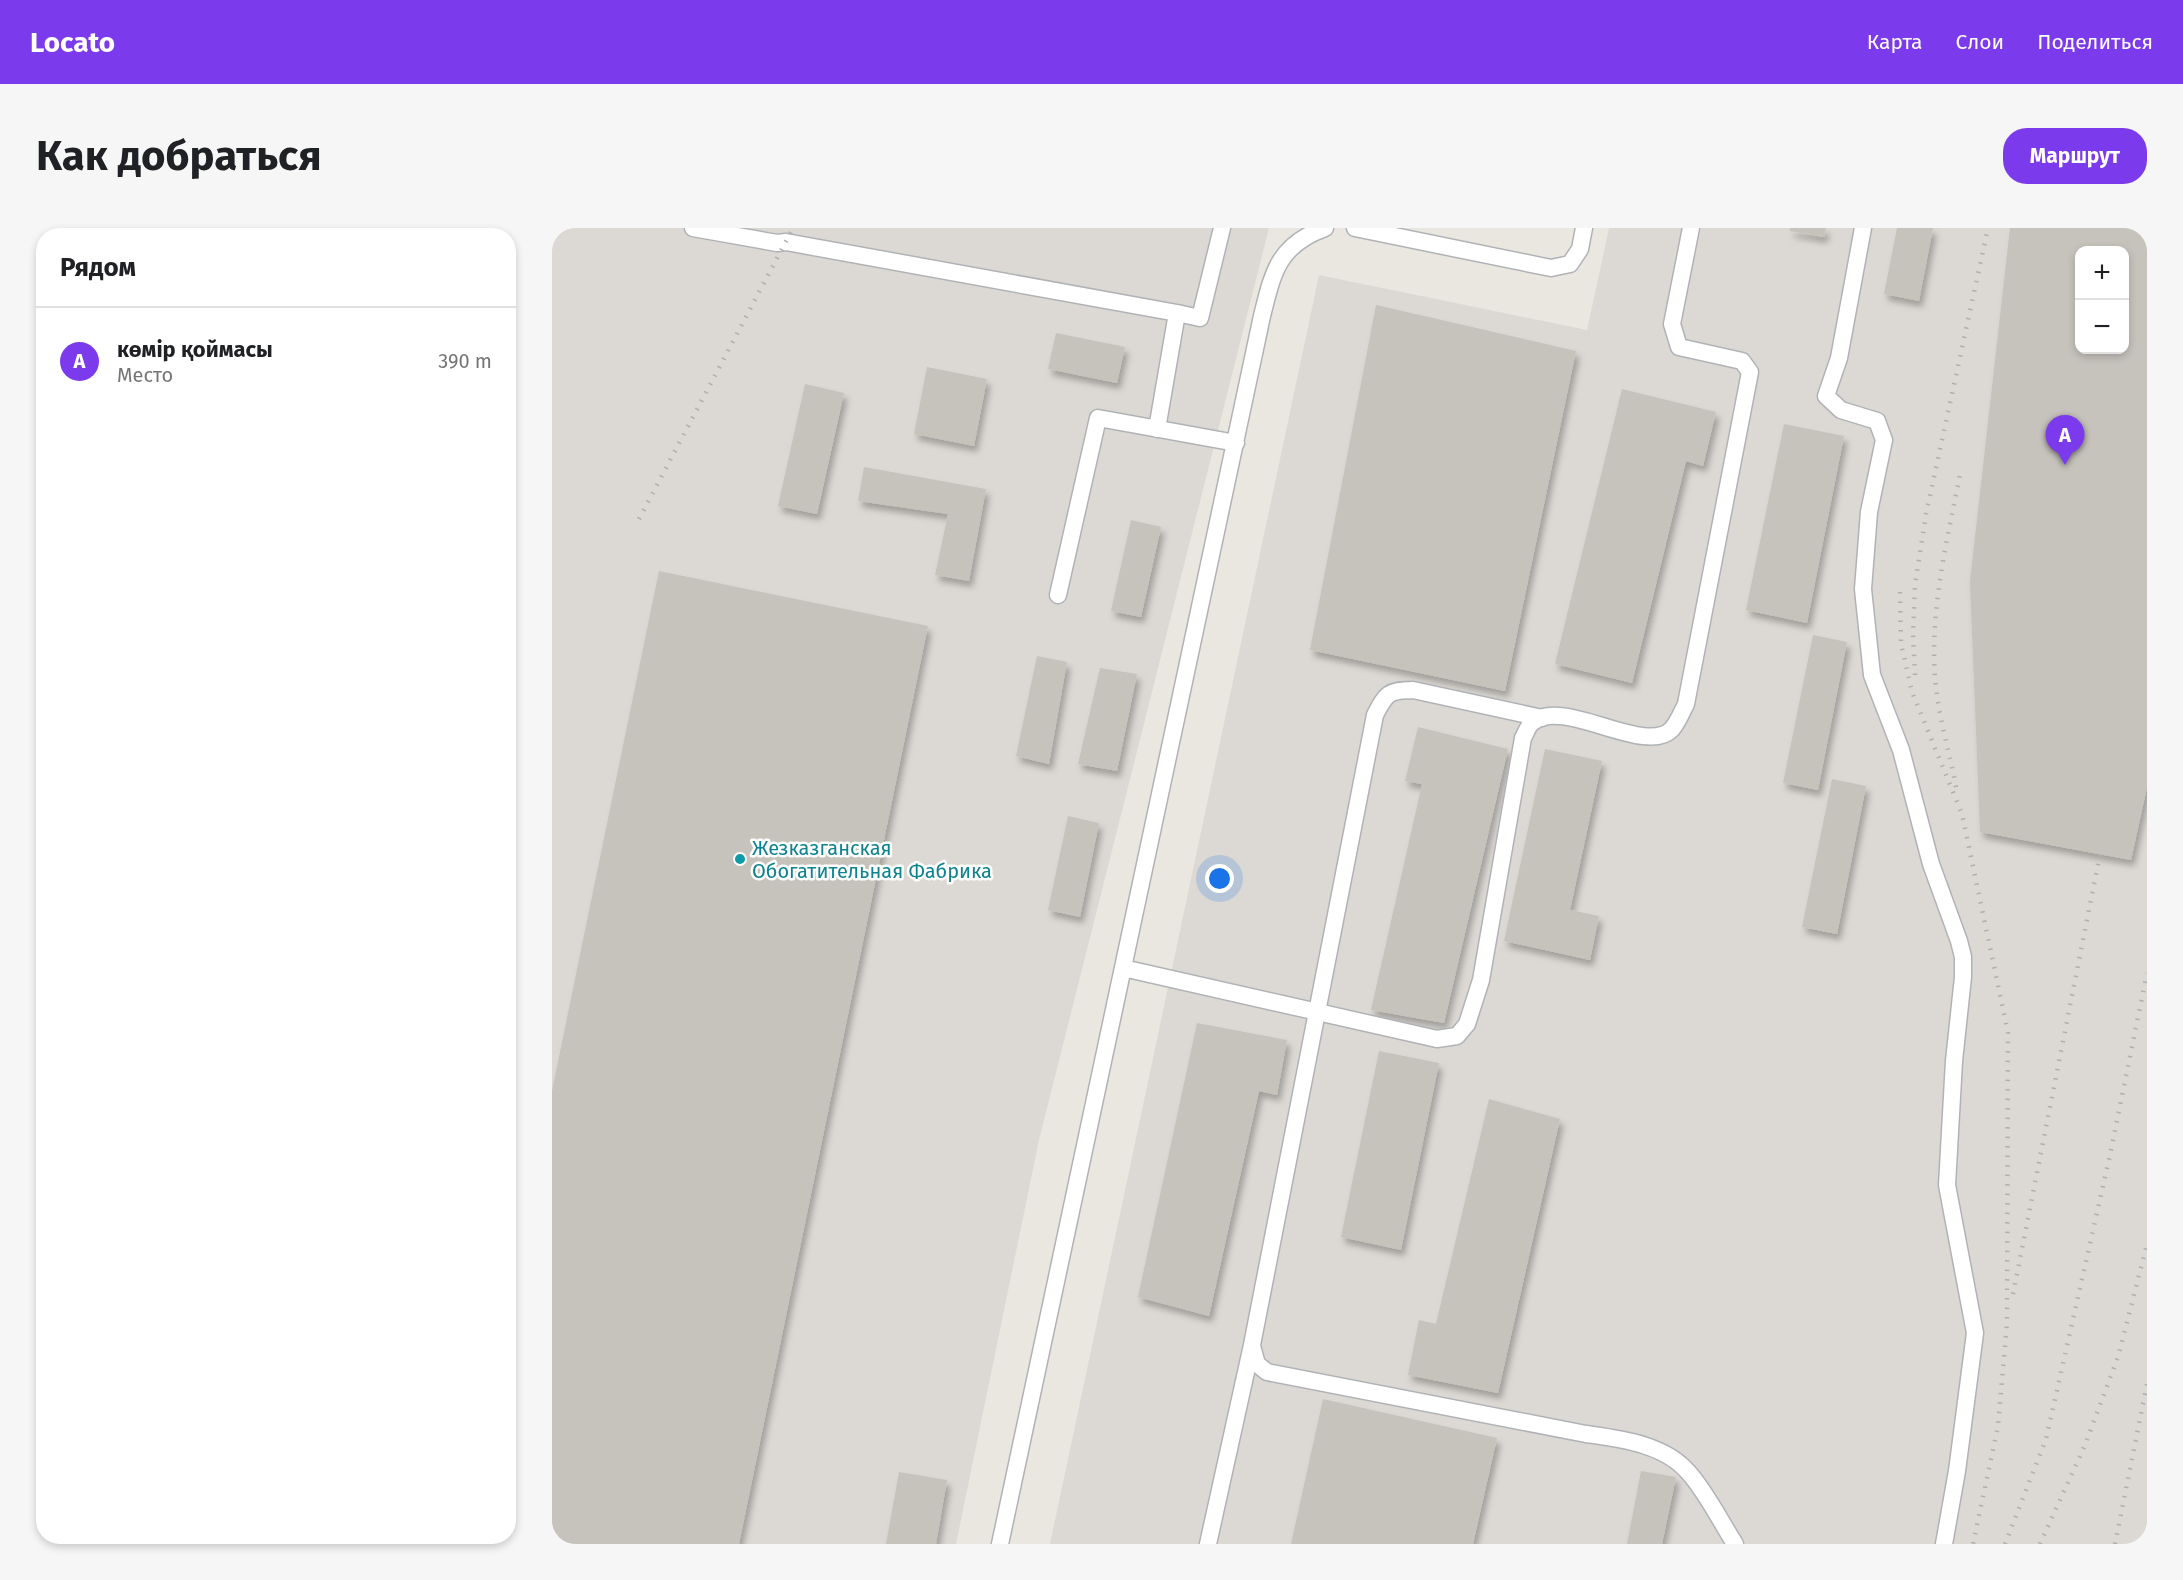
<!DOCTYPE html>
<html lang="ru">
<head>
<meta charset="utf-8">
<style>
	body { margin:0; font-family:"Fira Sans",sans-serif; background:#f6f6f6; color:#202124 }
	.controls { position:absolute; right:18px; top:18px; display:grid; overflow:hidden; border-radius:12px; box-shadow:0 3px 9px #0003 }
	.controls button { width:54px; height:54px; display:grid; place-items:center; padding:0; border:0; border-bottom:2px solid #e0e0e0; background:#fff; color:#202124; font:30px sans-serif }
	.you { position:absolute; left:668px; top:651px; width:21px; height:21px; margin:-15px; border:4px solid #fff; border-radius:50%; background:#1a73e8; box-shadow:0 0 0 9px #1a73e833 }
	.badge { display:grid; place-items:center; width:39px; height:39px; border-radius:50%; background:#7c3aed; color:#fff; font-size:20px; font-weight:700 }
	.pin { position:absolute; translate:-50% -50px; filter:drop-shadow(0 2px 3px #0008) }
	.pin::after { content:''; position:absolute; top:32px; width:21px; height:18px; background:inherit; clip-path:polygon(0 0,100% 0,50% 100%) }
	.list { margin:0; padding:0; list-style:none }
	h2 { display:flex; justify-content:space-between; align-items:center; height:78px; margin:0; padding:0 24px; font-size:26px }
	h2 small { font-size:20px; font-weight:400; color:#757577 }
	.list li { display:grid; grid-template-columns:39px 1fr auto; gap:18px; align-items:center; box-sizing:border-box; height:108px; padding:0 24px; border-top:2px solid #e0e0e0 }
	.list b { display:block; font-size:22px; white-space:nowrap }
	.list p { margin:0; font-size:20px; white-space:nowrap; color:#757577 }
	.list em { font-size:20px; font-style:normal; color:#757577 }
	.map { position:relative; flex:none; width:1595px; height:1316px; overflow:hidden; border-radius:24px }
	header { display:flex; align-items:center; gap:36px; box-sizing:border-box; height:84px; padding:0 30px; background:#7c3aed; color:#fff }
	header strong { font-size:28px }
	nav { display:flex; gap:33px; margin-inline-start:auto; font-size:21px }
	.intro { display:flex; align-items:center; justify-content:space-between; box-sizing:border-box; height:144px; padding:0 36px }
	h1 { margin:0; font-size:42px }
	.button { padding:15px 27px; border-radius:24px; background:#7c3aed; color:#fff; font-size:21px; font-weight:700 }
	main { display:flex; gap:36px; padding:0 36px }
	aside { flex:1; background:#fff; border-radius:24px; box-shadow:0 3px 9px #0003 }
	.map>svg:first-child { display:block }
	.industrial { fill:#dcd9d4; fill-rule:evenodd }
	.building { fill:#c6c2bc; fill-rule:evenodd; filter:url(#shadow) }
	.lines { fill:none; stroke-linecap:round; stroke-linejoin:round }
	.minor-casing { stroke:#b0b3b6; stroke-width:19 }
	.minor { stroke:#fff; stroke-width:16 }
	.rail { stroke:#aeafaf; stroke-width:4.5; stroke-dasharray:1.5 8; stroke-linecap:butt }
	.culture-dot { fill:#0f9aa8; stroke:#fff; stroke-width:2 }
	.labels { text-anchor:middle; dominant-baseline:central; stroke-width:5; stroke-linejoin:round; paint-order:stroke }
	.culture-label { font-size:20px; fill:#0d838f; stroke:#fff; text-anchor:start }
</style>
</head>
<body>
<header>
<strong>Locato</strong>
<nav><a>Карта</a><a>Слои</a><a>Поделиться</a></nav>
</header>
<div class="intro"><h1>Как добраться</h1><a class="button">Маршрут</a></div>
<main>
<aside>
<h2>Рядом<small></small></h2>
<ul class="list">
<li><span class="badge">A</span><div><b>көмір қоймасы</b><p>Место</p></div><em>390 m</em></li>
</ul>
</aside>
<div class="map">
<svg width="1595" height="1316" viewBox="0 0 1595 1316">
	<defs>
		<filter id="shadow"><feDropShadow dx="3.5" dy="6" stdDeviation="3" flood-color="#0004"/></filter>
	</defs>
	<rect width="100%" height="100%" fill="#eae7e0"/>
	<path class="industrial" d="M0,0h717l-230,912 -83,404h-404z
		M1057,0h538v1316h-1097l269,-1269 268,55zM1528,22h44v100h-44z"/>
	<path class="building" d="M1238,0h36l-2,9 -34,-6z
		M1345,0h36l-14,73 -35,-7z
		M1458,0h137v559l-16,73 -151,-28 -10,-251zM1528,22h44v100h-44z
		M824,77l200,46 -71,340 -195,-41z
		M504,105l69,14 -8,36 -69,-14z
		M375,139l60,12 -13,67 -60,-12z
		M253,156l39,9 -27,121 -39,-8z
		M1070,161l94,23 -13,54 -17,-5 -54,222 -77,-19z
		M1232,196l60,12 -37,187 -61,-13z
		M312,239l122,22 -17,92 -34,-6 13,-61 -90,-13z
		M579,292l30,7 -20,90 -30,-6z
		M107,343l269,55 -189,918h-187v-453z
		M1261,407l34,7 -29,148 -35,-7z
		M485,428l30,6 -18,102 -33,-8z
		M548,440l37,6 -20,97 -39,-7z
		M866,499l90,22 -64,274 -73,-13 51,-226 -17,-3z
		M993,521l57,12 -32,149 29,6 -9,44 -86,-19z
		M1280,551l34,7 -29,148 -35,-7z
		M516,588l31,7 -19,94 -32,-7z
		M645,795l90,17 -10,55 -18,-4 -50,225 -71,-19z
		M827,823l60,12 -38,187 -60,-13z
		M937,871l71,20 -62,274 -90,-18 11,-55 17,4z
		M771,1171l174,39 -24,106h-182z
		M1089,1243l35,6 -14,67h-35z
		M347,1244l48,8 -11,64h-50z"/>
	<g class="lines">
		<defs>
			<path id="minor" d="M141,0l84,15 9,-1 391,71
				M803,0l196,40 19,-4 10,-15 4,-21
				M1311,0l-24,130 -13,38 15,14 36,11 7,19 -15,72 -6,77 9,86 29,75 30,114 28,77 4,16v20l-9,84 -7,124 28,148 -18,138 -13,73
				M605,201l20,-116 23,5 22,-90
				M506,367l40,-177 138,25
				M571,740l314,71 20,-3 10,-12 14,-44 42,-242c3,-5 5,-13 10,-16 31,-25 113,35 139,7 6,-7 10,-17 14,-25l64,-332 -8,-11 -63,-14 -7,-23 19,-96
				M700,1118l5,18 10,8 319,62c35,5 79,10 103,39 17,19 32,49 46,71
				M448,1316l262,-1228c11,-44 16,-71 63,-88
				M656,1316l44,-199 123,-630c11,-21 13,-25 38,-25l129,28"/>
		</defs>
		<use href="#minor" class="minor-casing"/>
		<use href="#minor" class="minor"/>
		<path class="rail" d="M87,291l154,-291
			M1348,364l1,52 11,48 50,122 46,219 -1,290 -9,103 -25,118
			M1363,447l-2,-40 2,-50 11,-71 62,-286
			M1404,559c-6,-33 -16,-65 -20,-99 -8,-73 11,-147 25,-218
			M1461,1066l87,-440
			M1453,1316l41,-105 64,-284 37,-182
			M1488,1316l45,-99 33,-88 29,-113
			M1563,1316l32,-160"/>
	</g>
	<circle class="culture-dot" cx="188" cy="631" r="6"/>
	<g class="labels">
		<g class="culture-label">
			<text x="200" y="620">Жезказганская<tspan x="200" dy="23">Обогатительная Фабрика</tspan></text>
		</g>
	</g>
</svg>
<div class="controls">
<button>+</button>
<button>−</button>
</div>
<div class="you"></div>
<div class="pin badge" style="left:1513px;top:237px">A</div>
</div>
</main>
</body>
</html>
